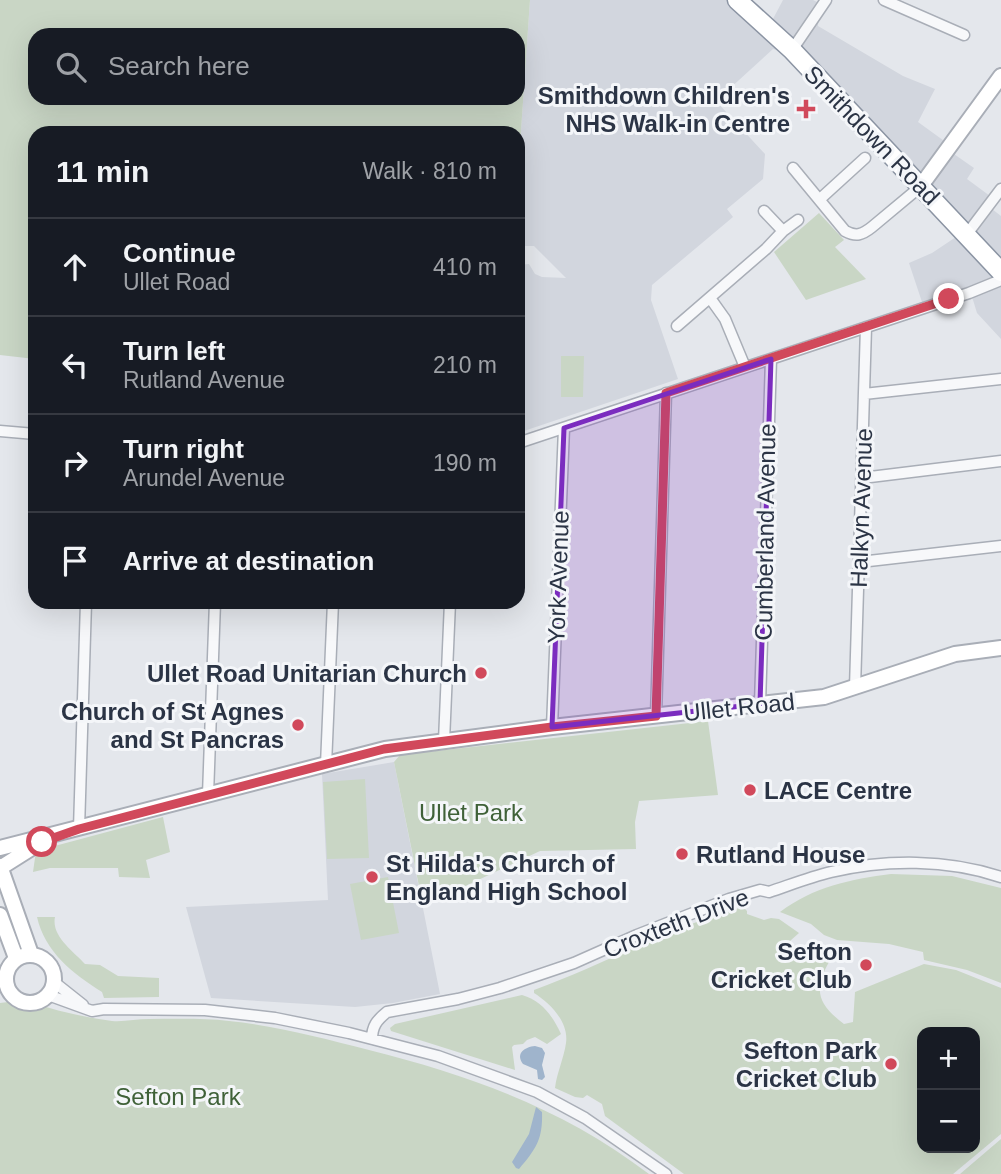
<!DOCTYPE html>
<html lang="en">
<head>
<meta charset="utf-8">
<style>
	body { margin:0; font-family:Helvetica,sans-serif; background:#20242c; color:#f1f3f6 }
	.controls { position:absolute; right:21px; bottom:21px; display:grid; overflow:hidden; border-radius:14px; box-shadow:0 7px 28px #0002 }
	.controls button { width:63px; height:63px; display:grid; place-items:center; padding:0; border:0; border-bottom:2px solid #363941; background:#171b24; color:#f1f3f6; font:35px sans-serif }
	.stop { position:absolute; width:21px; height:21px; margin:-16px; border:5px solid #d1495b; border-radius:50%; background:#fff }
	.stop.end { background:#d1495b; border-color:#fff; box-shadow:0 2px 7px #0008 }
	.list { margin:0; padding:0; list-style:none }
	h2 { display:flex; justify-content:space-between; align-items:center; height:91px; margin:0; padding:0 28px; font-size:30px }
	h2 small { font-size:23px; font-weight:400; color:#9ea1a6 }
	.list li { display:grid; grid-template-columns:46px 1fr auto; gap:21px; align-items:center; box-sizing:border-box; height:98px; padding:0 28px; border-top:2px solid #363941 }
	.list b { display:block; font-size:26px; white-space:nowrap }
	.list p { margin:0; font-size:23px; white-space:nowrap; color:#9ea1a6 }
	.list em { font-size:23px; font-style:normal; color:#9ea1a6 }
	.icon { flex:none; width:38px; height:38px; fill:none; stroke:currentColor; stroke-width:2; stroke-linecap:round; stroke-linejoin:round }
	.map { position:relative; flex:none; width:1001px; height:1174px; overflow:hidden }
	.search { position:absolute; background:#171b24; box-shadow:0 7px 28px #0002; left:28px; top:28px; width:497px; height:77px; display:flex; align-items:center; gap:18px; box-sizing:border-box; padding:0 24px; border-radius:21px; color:#9ea1a6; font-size:26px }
	.panel { position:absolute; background:#171b24; box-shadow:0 7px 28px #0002; left:28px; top:126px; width:497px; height:483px; border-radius:21px }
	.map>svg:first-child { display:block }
	.built { fill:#d2d6de }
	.green { fill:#c9d6c5; fill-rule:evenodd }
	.water { fill:#9fb4cc }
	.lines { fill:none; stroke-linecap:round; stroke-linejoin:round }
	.street-casing { stroke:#a9aeb7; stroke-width:13 }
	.secondary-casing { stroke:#a9aeb7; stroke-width:18 }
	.highway-casing { stroke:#8b94a3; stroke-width:21 }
	.street { stroke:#f7f8fa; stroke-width:10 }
	.secondary { stroke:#fff; stroke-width:14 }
	.highway { stroke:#fff; stroke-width:18 }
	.route { stroke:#d1495b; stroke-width:9 }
	.marked { fill:#7b2cbf; fill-opacity:0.2; stroke:#7b2cbf; stroke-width:5; stroke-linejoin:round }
	.poi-dot { fill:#d1495b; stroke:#f4f6f9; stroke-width:2.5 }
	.labels { text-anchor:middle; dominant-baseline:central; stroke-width:6; stroke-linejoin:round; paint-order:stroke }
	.poi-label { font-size:24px; font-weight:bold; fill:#2b3445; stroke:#f4f6f9; text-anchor:end }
	.street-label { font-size:24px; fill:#2b3445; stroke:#f4f6f9 }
	.park-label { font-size:24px; fill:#3f6138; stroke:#f4f6f9 }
</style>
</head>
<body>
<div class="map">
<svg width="1001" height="1174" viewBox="0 0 1001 1174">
	<rect width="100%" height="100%" fill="#e4e7ec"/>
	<path class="built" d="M530,0h207l-4,9 32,25 18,-34h30l6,3 -1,23 85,50 32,13 -17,33 29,21 4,9 23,16 -7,11 23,17 2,13 9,7v123l-24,-26 -8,-26 -47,15 -13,-39 23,-10 24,-16 8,-15 -149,-162 -42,-11 -57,52 49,53 -2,25 -36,30 6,8 -81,68 -1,15 27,79 -160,54v-168l11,-1 6,10 7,3 24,1 -32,-32h-16v-71z
		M394,762l46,232 -47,9 -38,4 -144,-9 -25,-91 142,-7 -6,-126z"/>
	<path class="green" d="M0,0h530l-12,175v-42h-483v226l-35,-4zM35,35h483v63h-483z
		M819,213l25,27 -9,7 31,32 -60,21 -32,-48z
		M561,356h23l-1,41h-22z
		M708,721l10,74 -79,6 -4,21 1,27 -96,2 -117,55 -29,-144 6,-7z
		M365,779l4,79 -42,1 -4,-77z
		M163,817l7,35 -24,8 4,18 -31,-1 -1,-9h-68l-17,4 3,-21z
		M891,874l61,2 49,12v95l-34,-13 -43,-10 -1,-8 -34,-8 -52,-4 -13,-5 -13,-11 -31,-12c33,-25 71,-33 111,-38z
		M388,877l11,56 -38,7 -11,-56z
		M743,907l4,4v3l17,6 7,-2 8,1 20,14 -9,8 7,7 30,9 2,5c-16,29 -11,42 15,62l9,-2 2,-30 69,-28 32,6 45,18v146l-48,40h-269l-79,-58 -3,-12 -15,-9 -4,3 -8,-1 -20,-9c2,-16 9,-30 11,-45 3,-21 -16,-40 -32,-50v-3c71,-26 136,-63 209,-83zM922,1032h53v116h-53z
		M37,917h18c-4,19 18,34 30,47l15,1 18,11 41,2v19l-55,1 -2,-6c-30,-19 -57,-40 -65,-75z
		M522,995c20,6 30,20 39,39l-14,10 -12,-7 -8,3 -4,4 -9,1 -2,2 3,23 -124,-39 -1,-3 5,-4z
		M24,1000c29,10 58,17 88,21 12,1 25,-2 37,-2 27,0 54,-1 80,2 48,5 93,17 140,29 103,26 195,59 280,124h-649v-171z
		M1001,1139v35h-41z"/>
	<path class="water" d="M535,1046l7,2 3,5 -3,12 3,12 -3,3 -4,-1 -1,-9 -14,-6c-8,-11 2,-17 12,-18z
		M536,1107l6,5c1,27 -6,37 -23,57l-3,-1 -4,-6 17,-28z"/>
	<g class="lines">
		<defs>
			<path id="street" d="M884,0l80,35
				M792,50l34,-50
				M793,168l52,63c11,6 17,4 27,-4l48,-40
				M820,199l45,-41
				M783,231l15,-11
				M967,234l34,-45
				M710,298l15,21 20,48
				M677,326l89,-77 17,-18 -19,-20
				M864,394l137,-15
				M0,431l35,3
				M518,443l451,-150 32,-13
				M862,478l139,-17
				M860,562l141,-16
				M855,688l11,-361
				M760,704l11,-345
				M656,716l10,-323
				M552,727l12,-299
				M444,741l6,-139
				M326,765l7,-163
				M208,795l7,-193
				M79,829l7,-227
				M54,982l29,23
				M48,995l44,16 12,-2 101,1 70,8 74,15 89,23 99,36 48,26 81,56
				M372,1039c0,-13 5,-19 15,-27l71,-13 42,-11 74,-25 63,-28 92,-36 31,-9 9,2c21,-7 41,-15 62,-20 55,-13 116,-13 170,5"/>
			<path id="secondary" d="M920,187l81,-111
				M0,848l385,-99 167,-22 272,-30 131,-43 46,-6
				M0,866l31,88
				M0,868l38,-24
				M0,915l16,43
				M6 979a24 24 0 1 1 48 0a24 24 0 1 1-48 0Z"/>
			<path id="highway" d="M737,0l55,50 209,222"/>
		</defs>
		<use href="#street" class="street-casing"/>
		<use href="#secondary" class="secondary-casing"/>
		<use href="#highway" class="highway-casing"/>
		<use href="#street" class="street"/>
		<use href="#secondary" class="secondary"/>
		<use href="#highway" class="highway"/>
	</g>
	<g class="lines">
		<path class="route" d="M42,842l37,-13 305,-80 168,-22 104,-11 10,-323 283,-94"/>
	</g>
	<path class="marked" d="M771,359l-11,345 -208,23 12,-299z"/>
	<g class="poi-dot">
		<path d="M802.5 98.5h7v7h7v7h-7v7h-7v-7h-7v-7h7z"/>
		<circle cx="481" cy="673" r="7"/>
		<circle cx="298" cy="725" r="7"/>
		<circle cx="750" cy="790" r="7"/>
		<circle cx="682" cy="854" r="7"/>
		<circle cx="372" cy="877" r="7"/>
		<circle cx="866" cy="965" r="7"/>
		<circle cx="891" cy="1064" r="7"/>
	</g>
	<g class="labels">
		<g class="poi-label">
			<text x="790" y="95">Smithdown Children's<tspan x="790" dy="28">NHS Walk-in Centre</tspan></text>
			<text x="467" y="673">Ullet Road Unitarian Church</text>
			<text x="284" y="711">Church of St Agnes<tspan x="284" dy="28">and St Pancras</tspan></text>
			<text x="764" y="790" text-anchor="start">LACE Centre</text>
			<text x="696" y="854" text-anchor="start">Rutland House</text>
			<text x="386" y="863" text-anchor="start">St Hilda's Church of<tspan x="386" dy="28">England High School</tspan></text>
			<text x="852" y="951">Sefton<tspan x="852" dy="28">Cricket Club</tspan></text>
			<text x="877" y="1050">Sefton Park<tspan x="877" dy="28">Cricket Club</tspan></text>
		</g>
		<g class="street-label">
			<text transform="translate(872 135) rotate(46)">Smithdown Road</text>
			<text transform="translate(861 508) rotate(-88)">Halkyn Avenue</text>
			<text transform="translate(765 532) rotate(-89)">Cumberland Avenue</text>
			<text transform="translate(558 577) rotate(-88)">York Avenue</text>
			<text transform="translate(739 707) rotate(-6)">Ullet Road</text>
			<text transform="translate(676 923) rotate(-21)">Croxteth Drive</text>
		</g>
		<g class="park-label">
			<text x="471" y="812">Ullet Park</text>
			<text x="178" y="1096">Sefton Park</text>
		</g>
	</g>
</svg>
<div class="controls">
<button>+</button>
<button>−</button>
</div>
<div class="stop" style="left:42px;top:842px"></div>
<div class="stop end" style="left:949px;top:299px"></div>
<div class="search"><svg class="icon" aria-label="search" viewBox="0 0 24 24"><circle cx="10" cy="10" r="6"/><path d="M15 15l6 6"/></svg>Search here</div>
<section class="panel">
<h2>11 min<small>Walk · 810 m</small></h2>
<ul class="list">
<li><svg class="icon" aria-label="ahead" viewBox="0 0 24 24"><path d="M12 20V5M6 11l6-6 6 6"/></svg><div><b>Continue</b><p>Ullet Road</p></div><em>410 m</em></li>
<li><svg class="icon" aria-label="left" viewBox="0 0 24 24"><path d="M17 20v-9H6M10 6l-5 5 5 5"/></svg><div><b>Turn left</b><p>Rutland Avenue</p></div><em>210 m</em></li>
<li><svg class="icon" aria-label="right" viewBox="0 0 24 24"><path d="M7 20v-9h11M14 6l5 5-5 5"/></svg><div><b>Turn right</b><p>Arundel Avenue</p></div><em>190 m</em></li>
<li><svg class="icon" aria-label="arrive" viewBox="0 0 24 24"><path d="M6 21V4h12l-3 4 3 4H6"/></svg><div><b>Arrive at destination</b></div></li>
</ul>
</section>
</div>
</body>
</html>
